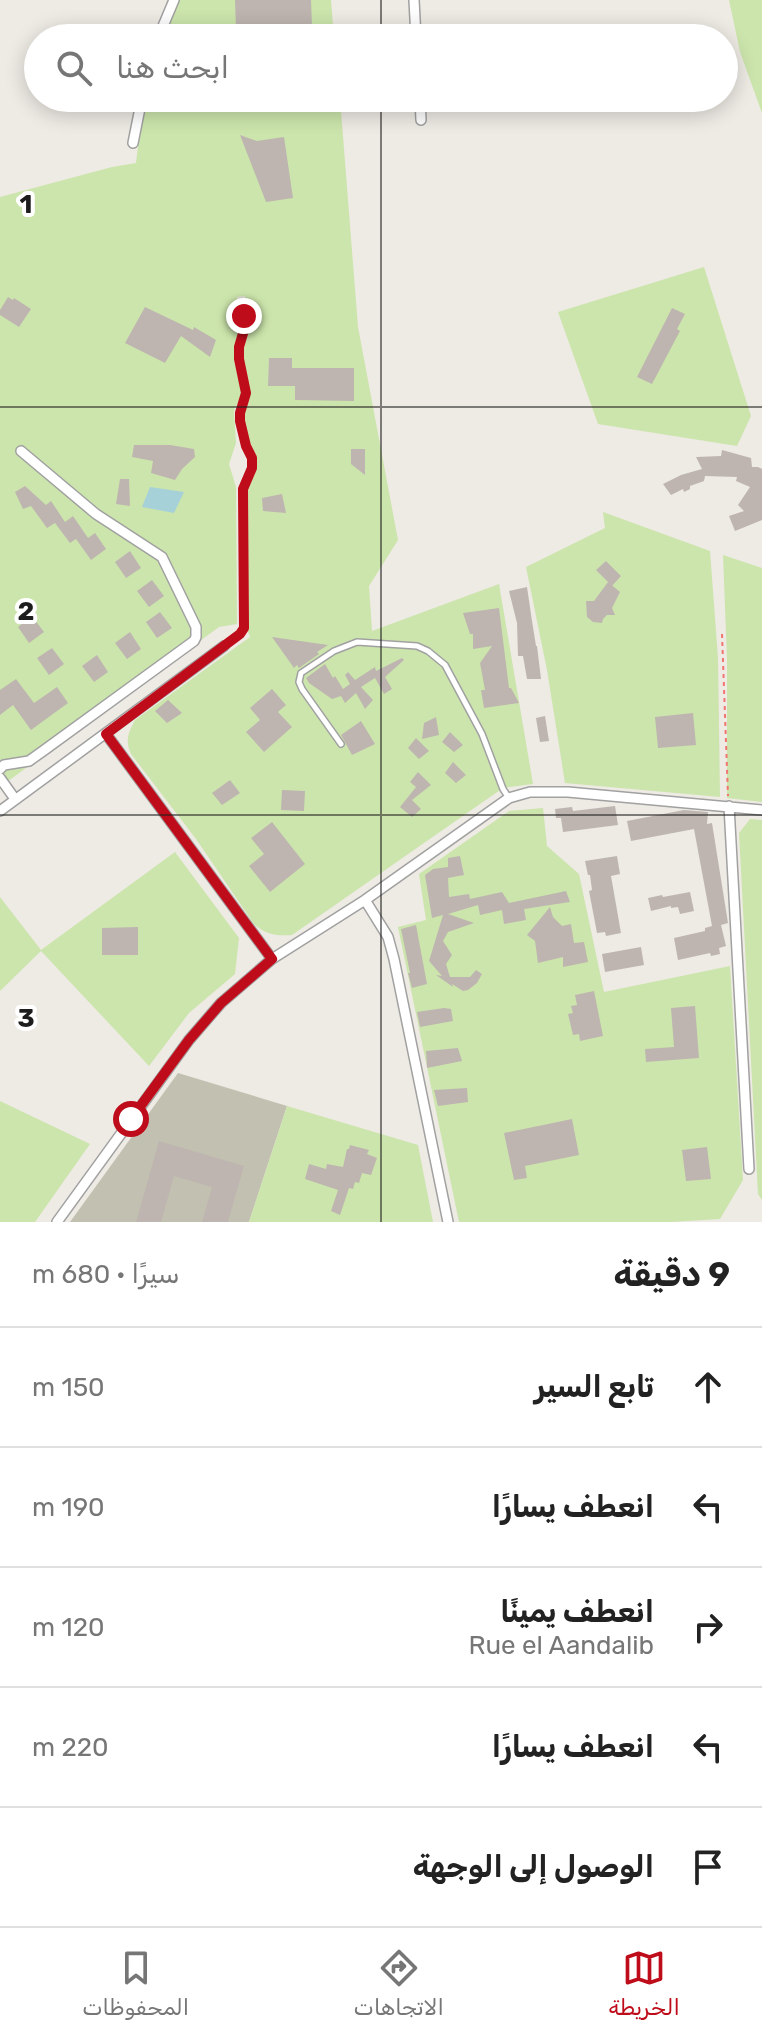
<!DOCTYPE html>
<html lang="ar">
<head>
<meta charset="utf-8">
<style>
	body { margin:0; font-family:Rubik,Cairo,sans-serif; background:#f2f2f2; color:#222; direction:rtl }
	.stop { position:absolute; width:24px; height:24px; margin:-18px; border:6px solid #be0c1a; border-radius:50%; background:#fff }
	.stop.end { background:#be0c1a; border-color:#fff; box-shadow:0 2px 8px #0008 }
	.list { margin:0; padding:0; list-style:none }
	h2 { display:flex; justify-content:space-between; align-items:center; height:104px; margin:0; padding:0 32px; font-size:34px }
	h2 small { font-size:26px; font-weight:400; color:#767676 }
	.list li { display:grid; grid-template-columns:52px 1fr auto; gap:24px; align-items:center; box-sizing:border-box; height:120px; padding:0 32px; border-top:2px solid #e0e0e0 }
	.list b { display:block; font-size:30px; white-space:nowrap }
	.list p { margin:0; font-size:26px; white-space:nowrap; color:#767676 }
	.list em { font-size:26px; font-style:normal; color:#767676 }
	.icon { flex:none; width:44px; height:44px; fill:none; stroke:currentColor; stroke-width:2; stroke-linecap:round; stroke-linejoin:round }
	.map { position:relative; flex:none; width:762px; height:1222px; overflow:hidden; direction:ltr }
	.search { position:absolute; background:#fff; box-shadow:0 4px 20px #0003; left:24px; right:24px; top:24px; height:88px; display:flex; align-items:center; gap:20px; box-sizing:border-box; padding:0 28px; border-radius:44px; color:#767676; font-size:30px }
	.sheet { height:704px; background:#fff }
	nav { display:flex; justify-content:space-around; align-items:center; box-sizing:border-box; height:112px; border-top:2px solid #e0e0e0; background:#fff; font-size:22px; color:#767676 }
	nav a { display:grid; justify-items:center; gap:4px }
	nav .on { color:#be0c1a }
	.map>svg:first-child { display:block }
	.construction { fill:#c2c0b0 }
	.grass { fill:#cce5ac }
	.water { fill:#a6d1d9 }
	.building { fill:#beb5b0 }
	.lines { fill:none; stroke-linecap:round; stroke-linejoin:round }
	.service-casing { stroke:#a1a1a1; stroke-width:8 }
	.minor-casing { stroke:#a1a1a1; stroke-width:12 }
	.path { stroke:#f17571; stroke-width:2; stroke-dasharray:4 4; stroke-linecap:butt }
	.service { stroke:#fff; stroke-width:5 }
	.minor { stroke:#fff; stroke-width:9 }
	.route { stroke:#be0c1a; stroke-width:10 }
	.grid { fill:none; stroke:#1d1d1d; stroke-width:2; stroke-opacity:0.55 }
	.grid-label { font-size:26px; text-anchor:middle; font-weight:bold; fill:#1d1d1d; stroke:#fff; stroke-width:8; stroke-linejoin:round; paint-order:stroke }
</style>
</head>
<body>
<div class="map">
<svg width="762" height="1222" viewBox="0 0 762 1222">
	<rect width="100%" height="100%" fill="#eeeae4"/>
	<path class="construction" d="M178,1073l109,33 -38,116h-179z"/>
	<path class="grass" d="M178,0h153l3,38h-173z
		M729,0h33v113l-22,-61z
		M145,98h195l18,229 40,213 -29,46 3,45 127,-47 34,200 -30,4 -211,147c-16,1 -26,0 -38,-11l-58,-85 -65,-85c-6,-13 -3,-21 4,-34l115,-83 -4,-11 1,-145 8,-11 -14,-56 9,-22 -9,-31 7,-30 -3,-35 -8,1 1,34 -4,29 9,31 -9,20 2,32 -7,21 7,23 1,137 -18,3 -219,160v-590l112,-30 24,-4 6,-51z
		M704,267l47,149 -14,30 -139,-22 -40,-112z
		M603,512l107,39 8,107 2,139 -155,-14 -18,-113 -21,-103 79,-39z
		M723,555l39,13v234l-35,-4v-139z
		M543,808l4,38 32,28 25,118 126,-26 13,214 -23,39 -50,3h-211l-61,-295 28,-7 -7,-46 90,-63z
		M750,819l12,1v380l-4,-6 -19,-361z
		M175,852l64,86 -4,36 -46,39 -40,53 -108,-115 -41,40v-94l41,53z
		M0,1101l90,43 -55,78h-35z
		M287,1106l131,39 15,77h-184z"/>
	<path class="water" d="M150,487l34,5 -10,21 -32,-6z"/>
	<path class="building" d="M235,0h76l1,26 -76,3z
		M240,135l17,6 27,-4 9,61 -27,4z
		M8,297l5,3 1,-2 17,11 -12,18 -19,-12v-5z
		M145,307l48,23 1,-3 22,13 -6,17 -29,-21 -16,27 -40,-20z
		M672,308l13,6 -8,15 3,2 -28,53 -15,-7z
		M269,358h23v10h62v33l-59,-1v-14h-27z
		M134,445h36l24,4 1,8 -13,12 -7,11 -24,-7 2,-12 -21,-4z
		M351,449h14v26l-14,-11z
		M722,450l29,8 1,9h6l4,2v51l-27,11 -6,-15 15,-5 -6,-6 12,-18 -14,-6 1,-4 -32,-1 -1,5 -14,5v3l-6,3 -1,-3 -12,6 -8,-11 18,-9 21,-6 -6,-12 25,-1z
		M120,479h9l1,27 -14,-2z
		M25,486l21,19 5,-4 14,21 8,-6 15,22 7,-5 11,16 -15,11 -15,-21 -6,4 -15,-20 -8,5 -16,-22 -8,3 -8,-17z
		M282,494l4,19 -23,-2 -1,-13z
		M130,551l11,17 -15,10 -11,-16z
		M606,561l15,15 -9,10 -16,-16z
		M152,580l12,16 -15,11 -12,-16z
		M608,582l12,10 -8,16 3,7h-8l-4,4 -1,4 -9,-1 -6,-5 -1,-16h8z
		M527,587l5,34 4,25h1l4,33h-14l-4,-23h-5l-1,-33 -8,-32z
		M499,608l10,80h2l8,15 -35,5 -3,-18h4l-5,-27 12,-17 -19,3v-15h-3l-7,-21z
		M160,612l12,16 -15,10 -11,-16z
		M32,616l12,16 -15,11 -11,-16z
		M130,632l11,17 -14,10 -12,-16z
		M272,637l56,8 -11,7 2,2 -20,14 -2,-3 -3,3z
		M52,648l12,16 -15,11 -12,-17z
		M97,655l11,17 -14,10 -12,-16z
		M402,658l2,2 -19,17 7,12 -8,5 -9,-16 -14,9 12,13 -8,9 -9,-16 -11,10 -4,-7 -9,3 -23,-16 -3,-5 19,-14 8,14 2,-2 8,13 7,-5 -5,-9 3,-3 7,8 20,-13 1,4z
		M16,679l18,24 23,-16 11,16 -37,27 -18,-25 -13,10v-25z
		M272,689l14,16 -8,7 14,15 -28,25 -18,-20 14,-12 -10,-12z
		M168,700l14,13 -15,10 -12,-12z
		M693,713l3,32 -38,3 -3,-31z
		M545,716l4,25 -9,1 -4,-24z
		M436,717l3,18 -17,4 2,-16z
		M361,721l14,23 -23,11 -11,-20z
		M450,732l13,13 -9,7 -12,-10z
		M416,738l13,13 -10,8 -11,-11z
		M453,762l13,13 -10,8 -11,-10z
		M418,772l13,13 -19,15 9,9 -9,8 -12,-10 16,-20 -6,-5z
		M230,780l10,13 -18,12 -10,-12z
		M282,790l23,1 -1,20 -23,-1z
		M615,806l3,19 -55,7 -2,-14h-5l-1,-9 17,-2 1,4z
		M684,810l24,2 -1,12 5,-1 16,100 -7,2 5,21 -7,2 1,6 -9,2 -1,-3 -32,7 -4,-22 31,-7v-3l7,-2 -18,-97 -63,12 -4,-20z
		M272,822l33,42 -35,28 -21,-26 15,-12 -13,-16z
		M460,856l4,19 -16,3 1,19 20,-3 1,5 32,-7 7,11 57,-12 4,11 -46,7 2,11 -22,4 -2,-14 -22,5 -2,-10 -30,9 26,9 -26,9 -5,9 9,14 -6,9 4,13h20l6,-7 6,4 -5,9 -9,7 -5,1 -11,-7 1,3 -17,-12 6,1 -13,-15 14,-46 -11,3 -7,-43 8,-6 15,-2v-9z
		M617,856l3,18 -9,2 10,57 -15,3 -1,-4 -8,1 -8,-42 3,-1 -2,-15h-2l-3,-14z
		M690,892l4,19 -14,3 -2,-7 -7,1v-2l-20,5 -3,-13 14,-3 1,2z
		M550,907l3,10 9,9 9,-2 3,19 10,-1 4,20 -25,5v-10l-25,6 -3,-22 -8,-6z
		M416,925l11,59 -15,4 -4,-15h2l-9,-44z
		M138,927v28h-36v-27z
		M641,947l3,18 -39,7 -3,-18z
		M594,991l9,45 -23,5 -1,-7 -6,1 -5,-21 5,-1 -2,-7 6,-1 -2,-10z
		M695,1006l4,52 -53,4 -1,-13 29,-2 -3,-39z
		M444,1008l7,1 2,12 -33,6 -3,-15z
		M458,1048l4,13 -35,7 -1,-17z
		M467,1088l1,14 -30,4 -4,-16z
		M572,1119l7,36 -54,11 2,12 -13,2 -10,-47z
		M159,1141l85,25 -16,56h-26l10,-35 -38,-11 -13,46h-25z
		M350,1145l19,5 -2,4 10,4 -6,17 -9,-2 -3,10 -4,-1 -2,7 -4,-1 -9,27 -9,-4 7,-21 -33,-11 4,-15 17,5 1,-5 16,3 4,-18h2z
		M707,1147l4,32 -25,2 -4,-31z"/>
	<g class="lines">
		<defs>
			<path id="service" d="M341,744l-39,-55 -3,-7 2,-9 33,-22 23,-9 60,4 11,5 17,14 37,69 21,55 6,9"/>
			<path id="minor" d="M414,0l2,38
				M158,38l16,-38
				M420,98l1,22
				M133,143l9,-45
				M106,734l166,225
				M0,769l4,-4 25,-4 14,-10 151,-110 2,-4v-10l-34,-70 -66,-43 -75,-63
				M0,778l15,21
				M729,806l20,363
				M0,811l224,-165
				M365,900l23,37 6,22 54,263
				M57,1222l132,-182 32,-37 51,-44 93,-59 144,-102 21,-6h38l194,18"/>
		</defs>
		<use href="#service" class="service-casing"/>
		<use href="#minor" class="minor-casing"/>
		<path class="path" d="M722,634l6,162
			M233,639l7,-5 4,-6 -1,-139 9,-21v-10l-6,-12 -6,-25v-8l6,-20 -7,-34v-12l5,-17v-14"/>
		<use href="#service" class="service"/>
		<use href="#minor" class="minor"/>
	</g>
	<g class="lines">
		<path class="route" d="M131,1119l58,-79 32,-37 51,-44 -166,-225 134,-100 4,-6 -1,-139 9,-21v-10l-6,-12 -6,-25v-8l6,-20 -7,-34v-12l5,-17v-14"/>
	</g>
	<path class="grid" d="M381,0v38M381,98v1124M0,407h762M0,815h762"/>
	<g class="grid-label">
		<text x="26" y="213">1</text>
		<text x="26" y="620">2</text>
		<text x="26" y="1027">3</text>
	</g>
</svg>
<div class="stop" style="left:131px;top:1119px"></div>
<div class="stop end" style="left:244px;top:316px"></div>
<div class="search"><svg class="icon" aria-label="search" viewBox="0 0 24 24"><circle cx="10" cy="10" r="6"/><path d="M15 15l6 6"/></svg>ابحث هنا</div>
</div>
<section class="sheet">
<h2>9 دقيقة<small>سيرًا · 680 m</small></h2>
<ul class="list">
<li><svg class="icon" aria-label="ahead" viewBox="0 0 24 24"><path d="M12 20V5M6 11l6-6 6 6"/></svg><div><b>تابع السير</b></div><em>150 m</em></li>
<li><svg class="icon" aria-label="left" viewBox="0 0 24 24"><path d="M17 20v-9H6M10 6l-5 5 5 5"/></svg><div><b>انعطف يسارًا</b></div><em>190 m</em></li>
<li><svg class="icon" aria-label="right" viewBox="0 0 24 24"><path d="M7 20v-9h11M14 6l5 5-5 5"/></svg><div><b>انعطف يمينًا</b><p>Rue el Aandalib</p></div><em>120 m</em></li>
<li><svg class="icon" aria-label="left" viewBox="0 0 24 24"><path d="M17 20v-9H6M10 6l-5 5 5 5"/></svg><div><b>انعطف يسارًا</b></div><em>220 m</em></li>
<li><svg class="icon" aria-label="arrive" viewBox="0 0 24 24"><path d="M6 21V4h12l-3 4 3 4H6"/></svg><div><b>الوصول إلى الوجهة</b></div></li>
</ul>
</section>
<nav>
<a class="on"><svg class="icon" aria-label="map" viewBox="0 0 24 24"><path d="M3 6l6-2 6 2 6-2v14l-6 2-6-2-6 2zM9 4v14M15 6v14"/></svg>الخريطة</a>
<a><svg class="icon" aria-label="directions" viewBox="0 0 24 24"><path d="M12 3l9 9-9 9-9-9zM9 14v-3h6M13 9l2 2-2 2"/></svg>الاتجاهات</a>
<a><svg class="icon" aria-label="saved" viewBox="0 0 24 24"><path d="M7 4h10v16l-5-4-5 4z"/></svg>المحفوظات</a>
</nav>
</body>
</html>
